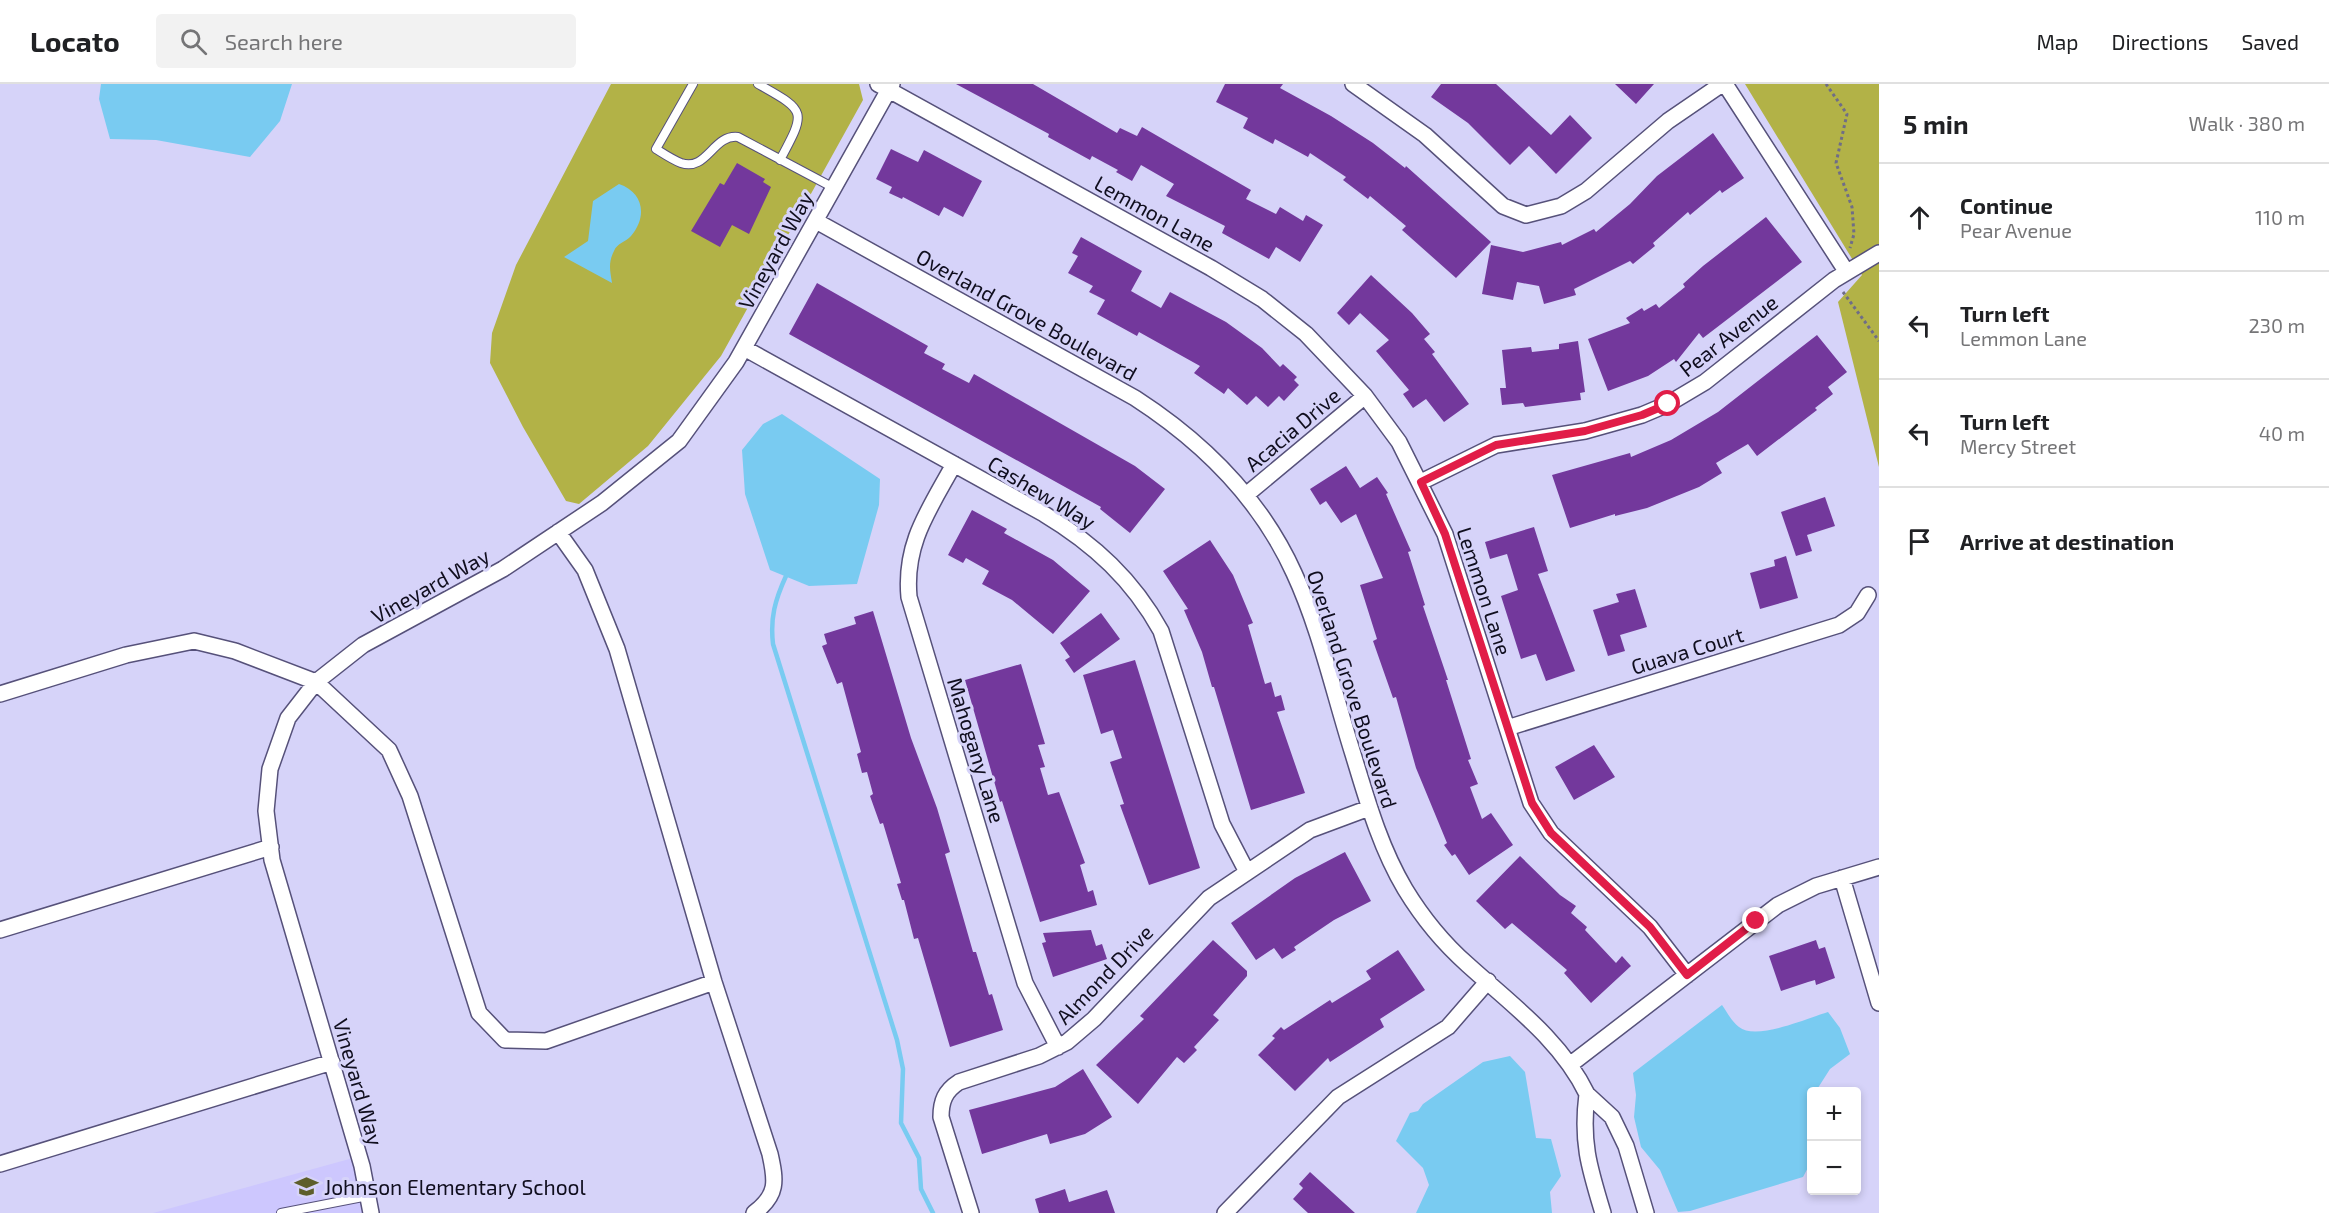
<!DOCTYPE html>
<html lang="en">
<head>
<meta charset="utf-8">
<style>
	body { margin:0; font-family:"Exo 2",sans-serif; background:#f2f2f2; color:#202124 }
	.controls { position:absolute; right:18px; bottom:18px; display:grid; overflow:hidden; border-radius:6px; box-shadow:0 3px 9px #0003 }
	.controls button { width:54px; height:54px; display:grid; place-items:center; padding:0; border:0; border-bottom:2px solid #e0e0e0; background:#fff; color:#202124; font:30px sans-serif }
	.stop { position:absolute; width:18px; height:18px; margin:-14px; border:4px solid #e11d48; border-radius:50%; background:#fff }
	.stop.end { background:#e11d48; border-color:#fff; box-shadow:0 2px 6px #0008 }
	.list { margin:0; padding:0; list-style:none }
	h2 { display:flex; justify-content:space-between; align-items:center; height:78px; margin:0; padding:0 24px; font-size:26px }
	h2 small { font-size:20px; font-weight:400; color:#757577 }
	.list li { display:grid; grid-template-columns:39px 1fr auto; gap:18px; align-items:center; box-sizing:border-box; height:108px; padding:0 24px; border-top:2px solid #e0e0e0 }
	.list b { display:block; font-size:22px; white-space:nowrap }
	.list p { margin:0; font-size:20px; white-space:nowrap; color:#757577 }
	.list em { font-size:20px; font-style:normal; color:#757577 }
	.icon { flex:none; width:33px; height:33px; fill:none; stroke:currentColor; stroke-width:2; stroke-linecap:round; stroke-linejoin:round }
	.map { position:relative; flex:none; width:1879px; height:1129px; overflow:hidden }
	header { display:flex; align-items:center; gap:36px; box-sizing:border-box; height:84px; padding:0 30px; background:#fff; border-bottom:2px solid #e0e0e0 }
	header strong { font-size:28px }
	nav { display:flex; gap:33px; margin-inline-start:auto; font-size:21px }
	.search { width:420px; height:54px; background:#f2f2f2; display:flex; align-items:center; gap:15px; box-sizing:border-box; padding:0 21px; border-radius:6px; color:#757577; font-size:22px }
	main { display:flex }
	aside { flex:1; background:#fff }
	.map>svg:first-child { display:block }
	.built { fill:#cdc7fe }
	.green { fill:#b2b247 }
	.water { fill:#79cbf1 }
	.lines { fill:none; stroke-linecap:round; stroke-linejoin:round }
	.stream { stroke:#79cbf1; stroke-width:4.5 }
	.building { fill:#73389c }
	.lane-casing { stroke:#56517a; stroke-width:10 }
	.street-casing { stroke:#56517a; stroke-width:18 }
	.path { stroke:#6f6d87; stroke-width:3; stroke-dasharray:3 3; stroke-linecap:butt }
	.lane { stroke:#fff; stroke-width:8 }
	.street { stroke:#fff; stroke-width:15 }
	.route { stroke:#e11d48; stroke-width:8 }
	.labels { text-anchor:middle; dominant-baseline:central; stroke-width:6; stroke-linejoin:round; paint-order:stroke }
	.street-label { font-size:21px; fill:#100e1e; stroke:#d6d3f9 }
	.poi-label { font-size:21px; fill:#100e1e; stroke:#d6d3f9; text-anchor:start }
</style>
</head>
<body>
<header>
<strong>Locato</strong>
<div class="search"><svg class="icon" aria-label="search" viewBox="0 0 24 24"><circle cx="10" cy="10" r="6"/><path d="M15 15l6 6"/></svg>Search here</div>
<nav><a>Map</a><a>Directions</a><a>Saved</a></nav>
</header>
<main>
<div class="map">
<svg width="1879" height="1129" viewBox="0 0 1879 1129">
	<rect width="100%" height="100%" fill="#d6d3f9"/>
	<path class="built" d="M353,1074l11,55h-211z"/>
	<path class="green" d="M611,0h248l4,16 -142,256 -73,90 -69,58 -13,-3 -43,-74 -33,-64 2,-30 24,-68z
		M1745,0h134v383l-41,-165 24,-27z"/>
	<path class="water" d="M101,0h191l-12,37 -30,36 -94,-17 -46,-1 -11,-40z
		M619,100c24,8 29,32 12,52 -5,6 -14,7 -17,15 -6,12 -4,19 -2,32l-48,-26 24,-16 5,-40z
		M782,330l98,65 -1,26 -22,79 -48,2 -39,-16 -25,-76 -3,-44 21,-26z
		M1722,921c5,7 10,17 17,22 17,14 69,-9 89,-15l12,16 10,26 -20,15 -14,22 -4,1 -1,70 -8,15 -113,34 -12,1 -18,-42 -19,-23 -7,-30 2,-22 -3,-22z
		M1510,972l15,16 11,66 15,1 10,37 -11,16 2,21h-136l13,-28 -6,-17 -27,-27 14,-28 8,-2 5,-7 60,-42z"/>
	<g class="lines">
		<path class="stream" d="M786,492c-11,24 -16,42 -13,68l124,396 6,29 -2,54 18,35 2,31 12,24"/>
	</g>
	<path class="building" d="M956,0h77l84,49 3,-5 17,8 5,-9 109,63 -5,9 30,15 4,-7 23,14 3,-6 17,10 -23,37 -24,-15 -7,12 -47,-26 3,-7 -59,-30 8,-12 -33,-19 -9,16 -16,-9 2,-2 -26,-14 -2,4 -42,-23 1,-3z
		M1225,0h58l-3,4 51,28 42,27 32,25 1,-2 85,76 -35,36 -54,-48 4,-4 -36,-30 -2,3 -25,-19 3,-3 -36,-24 -2,4 -33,-18 -2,5 -30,-16 5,-10 -32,-16z
		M1441,0h55l55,51 19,-20 22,23 -36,36 -27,-28 -19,19 -42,-42 -37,-26z
		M1615,0h39l-18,20z
		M1713,49l31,45 -22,15 -2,-3 -30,25 -2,-3 -35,31 2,3 -22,18 -3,-3 -56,28 2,6 -32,9 -5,-18 -22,-4 -4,18 -31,-6 9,-49 32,7 38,-10 1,3 32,-16 2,3 34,-28 27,-28z
		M891,65l27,13 6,-12 58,31 -19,36 -19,-10 -5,9 -36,-19 -1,2 -13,-6 3,-6 -16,-8z
		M737,79l28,16 -2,3 8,5 -22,47 -17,-9 -12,22 -29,-16 29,-48 4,2z
		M1766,133l36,45 -99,76 -4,-5 -23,29 -2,-3 -26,17 -40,15 -20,-52 42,-16 -4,-5 16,-10 2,3 12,-7 3,4 26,-21 -2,-3 20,-18z
		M1081,153l61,34 -11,20 30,17 9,-16 56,30 36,26 18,19 3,-3 14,13 -3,3 5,5 -15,16 -5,-5 -11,11 -12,-11 -9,9 -19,-17 -4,6 -30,-21 6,-7 -61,-34 -2,4 -40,-22 8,-14 -16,-8 4,-6 -25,-13 10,-17 -6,-3z
		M1371,191l41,38 18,21 -6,5 11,13 -3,2 37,50 -25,18 -18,-23 -13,9 -10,-14 6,-4 -33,-39 13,-11 -29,-27 -11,12 -12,-12z
		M817,199l111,63 -4,7 21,11 -3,5 27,14 5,-9 161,92 30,23 -35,44 -30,-24 1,-2 -312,-173z
		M1817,251l30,37 -19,15 5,7 -18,14 2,2 -60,46 -9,-12 -32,19 6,10 -23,14 -52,21 -32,8v-2l-45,14 -18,-53 78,-22 1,4 40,-17 47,-28z
		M1578,257l7,51 -5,1 1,7 -56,7 -2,-4 -21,2 -2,-17h6l-4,-38 29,-3 1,5 27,-3v-5z
		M1346,382l14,22 17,-11 11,16 -2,1 25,57 -3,1 17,53 -2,1 25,74h-2l25,79 -3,1 10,24 -8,3 12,32 9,-6 22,32 -44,30 -14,-21 -3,2 -8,-11 3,-2 -31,-75 -20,-71 -3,1 -20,-57 4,-2 -17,-54 23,-7 -27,-64 -15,9 -15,-22 -6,4 -10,-16z
		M1825,413l10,29 -28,9 5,16 -16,5 -15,-44z
		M972,426l35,19 -3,4 49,27 37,31 -37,43 -41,-34 -30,-16 7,-13 -23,-13 -3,5 -15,-8z
		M1534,443l14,44 -10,3 37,97 -29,10 -10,-27 -15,5 -20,-63 17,-6 -11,-36 -17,5 -5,-17z
		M1210,456l23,35 20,48 -5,2 17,59 6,-2 4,15 6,-2 4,15 -8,2 28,81 -54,17 -37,-123h-2l-10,-35 -18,-42 4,-1 -25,-38z
		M1786,472l12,42 -38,11 -10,-36 25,-7 -1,-6z
		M1635,505l12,38 -27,8 5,16 -17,5 -15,-46 26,-8 -3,-8z
		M873,527l38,127 26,70 13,44 -5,2 28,98h3l13,43 3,-1 11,36 -53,17 -32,-109 -4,1 -10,-39h-2l-5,-16 4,-1 -18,-60 -3,1 -10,-28 3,-2 -6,-22 -5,1 -5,-19 4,-2 -19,-70 -5,2 -15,-38 5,-2 -3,-10 32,-10 -2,-7z
		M1101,529l19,26 -46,34 -9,-13 5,-3 -10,-14z
		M1135,576l65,208 -51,17 -29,-80 4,-1 -14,-42 12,-4 -9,-28 -12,4 -18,-59z
		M1021,580l24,80 -7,1 7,22 -5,1 8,27 11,-3 26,71 -5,2 8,27 5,-2 4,15 -57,17 -38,-121 -2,1 -35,-122z
		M1594,661l21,32 -41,23 -19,-33z
		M1345,768l26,49 -37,19 -40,27 2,3 -14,9 -8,-11 -18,12 -25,-37 64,-45z
		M1520,772l40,39 16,11 -5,7 16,14 -2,3 31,33 6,-7 9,10 -40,37 -27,-30 3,-3 -55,-47 -7,6 -29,-28z
		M1091,846l5,16 6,-2 5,15 -54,18 -11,-34 4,-1 -3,-9z
		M1213,856l34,31v5l-34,39 6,5 -25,27 3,3 -13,13 -7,-6 -39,47 -42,-39 48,-46 -4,-3z
		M1816,856l3,9 6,-2 10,31 -19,7 -1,-5 -7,2 -27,9 -12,-35z
		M1398,866l27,40 -45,29 4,8 -54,35 -2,-4 -33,33 -37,-36 17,-17 -3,-2 9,-9 3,3 46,-30 2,3 39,-24 -5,-8z
		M1083,985l29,48 -27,17 -35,10 -3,-10 -65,20 -13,-44 86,-23z
		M1310,1088l45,41h-47l-15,-14 10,-11 -4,-4z
		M1065,1105l4,13 38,-12 8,23h-76l-4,-14z"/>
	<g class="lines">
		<defs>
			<path id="lane" d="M693,0l-37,65c8,5 17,11 25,14 26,9 32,-29 57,-26l96,51
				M758,0c48,27 49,26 22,76
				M281,1129l87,-17"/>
			<path id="street" d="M878,0l333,184 51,31 44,35 59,62 34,46 46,92 86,269 20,30 99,94 37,48
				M1353,0l72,51 78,71 23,9 35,-9 25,-15 82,-70 54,-37
				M1725,0l121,187
				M816,137l319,177c68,44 125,100 159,175 26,56 40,121 59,181 14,46 27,93 52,135 17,28 38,54 63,76 43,39 93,75 119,129
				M744,264l300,166c50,30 89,66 117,117l61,193 25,48
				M954,380c-25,46 -50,79 -45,133l116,386 33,64
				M1421,398l75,-37 89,-14 57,-16 26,-11 37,-22 129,-102 45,-27
				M1246,411l119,-99
				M558,448l27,38 32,79 97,333 56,172c6,27 8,41 -16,59
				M0,610l126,-39 68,-14 41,10 81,31 73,68 21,46 69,217 26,27 41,1 168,-59
				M1507,644l332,-103 18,-12 11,-18
				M1842,794l37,125
				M0,846l271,-83
				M1571,980l207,-159 38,-19 63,-19
				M0,1080l332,-102
				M371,1129l-9,-47 -90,-306 -6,-49 4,-42 18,-51 28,-36 47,-37 140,-76 99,-66 77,-62 57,-79 156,-278
				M971,1129l-30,-96c0,-16 4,-26 18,-35l80,-26 28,-14 27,-23 115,-121 101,-68 59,-22
				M1225,1129l113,-116 110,-70 40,-46
				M1603,1129c-14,-46 -22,-71 -16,-119l25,23 14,29 20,67"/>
		</defs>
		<use href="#lane" class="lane-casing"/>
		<use href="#street" class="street-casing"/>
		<path class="path" d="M1826,0l21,30 -11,49 16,44 2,27 -4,14
			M1843,208l36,49"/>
		<use href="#lane" class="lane"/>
		<use href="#street" class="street"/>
	</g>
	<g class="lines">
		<path class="route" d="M1668,320l-26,11 -57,16 -89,14 -75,37 24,52 87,269 19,30 99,94 37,48 69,-54"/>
	</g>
	<defs>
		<symbol id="school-bare" viewBox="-9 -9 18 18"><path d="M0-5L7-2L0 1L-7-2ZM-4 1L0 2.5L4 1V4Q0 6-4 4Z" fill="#5d5e2a" stroke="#d6d3f9" stroke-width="2.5" paint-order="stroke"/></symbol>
	</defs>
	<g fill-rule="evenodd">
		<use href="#school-bare" x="290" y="1086" width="33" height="33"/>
	</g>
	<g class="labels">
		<g class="street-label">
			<text transform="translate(1155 129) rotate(29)">Lemmon Lane</text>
			<text transform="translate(775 166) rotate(-61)">Vineyard Way</text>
			<text transform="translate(1027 230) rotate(29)">Overland Grove Boulevard</text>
			<text transform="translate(1728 251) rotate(-38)">Pear Avenue</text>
			<text transform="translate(1292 345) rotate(-40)">Acacia Drive</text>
			<text transform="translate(1042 408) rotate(31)">Cashew Way</text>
			<text transform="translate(430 501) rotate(-29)">Vineyard Way</text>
			<text transform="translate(1485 507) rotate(72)">Lemmon Lane</text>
			<text transform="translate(1687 566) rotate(-17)">Guava Court</text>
			<text transform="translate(1353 605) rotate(72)">Overland Grove Boulevard</text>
			<text transform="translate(977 666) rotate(73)">Mahogany Lane</text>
			<text transform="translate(1104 890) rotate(-46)">Almond Drive</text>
			<text transform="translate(359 998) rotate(74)">Vineyard Way</text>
		</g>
		<g class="poi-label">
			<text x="324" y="1102">Johnson Elementary School</text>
		</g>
	</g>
</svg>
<div class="controls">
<button>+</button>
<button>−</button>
</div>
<div class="stop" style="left:1668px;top:320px"></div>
<div class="stop end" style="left:1756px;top:837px"></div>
</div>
<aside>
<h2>5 min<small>Walk · 380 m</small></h2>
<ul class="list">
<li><svg class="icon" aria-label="ahead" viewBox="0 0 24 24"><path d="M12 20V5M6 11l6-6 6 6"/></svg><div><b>Continue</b><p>Pear Avenue</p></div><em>110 m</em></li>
<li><svg class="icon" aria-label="left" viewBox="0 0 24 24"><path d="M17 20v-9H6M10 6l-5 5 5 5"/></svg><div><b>Turn left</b><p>Lemmon Lane</p></div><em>230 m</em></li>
<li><svg class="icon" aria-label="left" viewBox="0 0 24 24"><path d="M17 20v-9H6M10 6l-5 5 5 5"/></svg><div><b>Turn left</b><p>Mercy Street</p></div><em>40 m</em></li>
<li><svg class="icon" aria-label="arrive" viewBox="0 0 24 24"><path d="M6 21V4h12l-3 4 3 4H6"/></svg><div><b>Arrive at destination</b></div></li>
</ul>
</aside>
</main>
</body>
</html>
